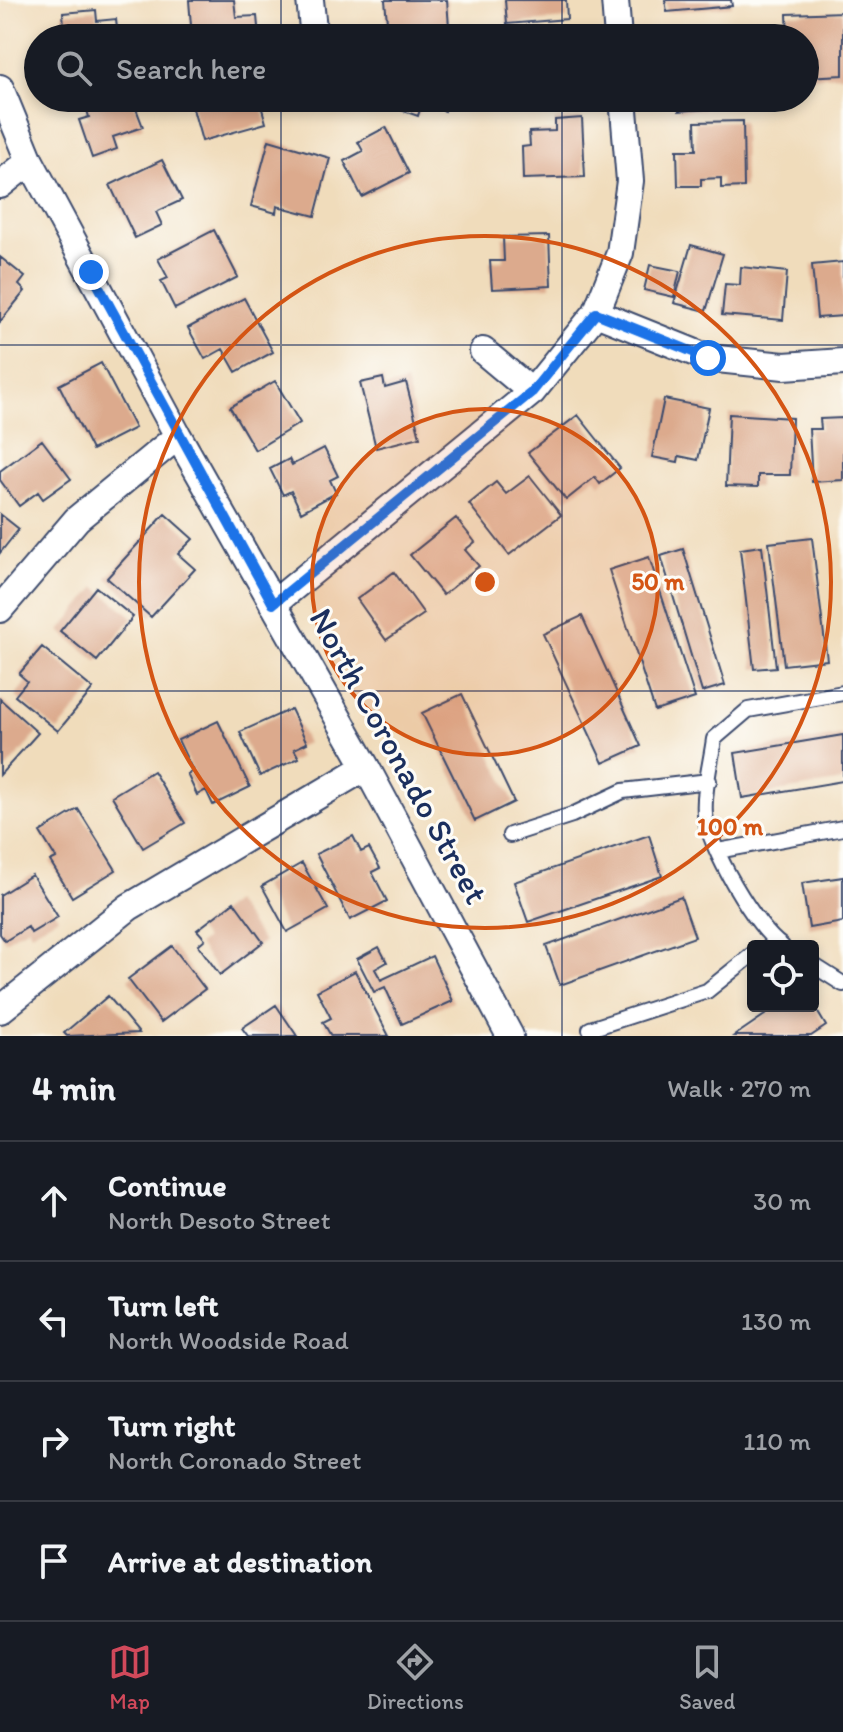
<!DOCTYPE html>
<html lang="en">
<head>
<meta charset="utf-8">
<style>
	body { margin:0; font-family:Itim,sans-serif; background:#20242c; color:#f1f3f6 }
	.controls { position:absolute; right:24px; bottom:24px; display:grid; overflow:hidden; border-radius:8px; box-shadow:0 4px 12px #0003 }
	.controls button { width:72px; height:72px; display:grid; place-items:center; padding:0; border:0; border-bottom:2px solid #363941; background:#171b24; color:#f1f3f6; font:40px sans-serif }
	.stop { position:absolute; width:24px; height:24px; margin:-18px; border:6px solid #1a73e8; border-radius:50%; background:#fff }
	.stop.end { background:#1a73e8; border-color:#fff; box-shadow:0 2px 8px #0008 }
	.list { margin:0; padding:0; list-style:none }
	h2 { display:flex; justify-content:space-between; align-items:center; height:104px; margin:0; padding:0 32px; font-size:34px }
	h2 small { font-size:26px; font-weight:400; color:#9ea1a6 }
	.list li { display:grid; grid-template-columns:52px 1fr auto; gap:24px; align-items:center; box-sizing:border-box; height:120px; padding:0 32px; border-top:2px solid #363941 }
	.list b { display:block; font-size:30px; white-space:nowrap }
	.list p { margin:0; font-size:26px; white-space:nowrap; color:#9ea1a6 }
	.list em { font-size:26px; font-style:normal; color:#9ea1a6 }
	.icon { flex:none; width:44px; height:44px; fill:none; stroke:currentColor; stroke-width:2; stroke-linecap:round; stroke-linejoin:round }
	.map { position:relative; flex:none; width:843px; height:1036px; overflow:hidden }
	.search { position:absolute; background:#171b24; box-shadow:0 4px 12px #0003; left:24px; right:24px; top:24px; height:88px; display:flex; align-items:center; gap:20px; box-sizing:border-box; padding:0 28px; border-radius:44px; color:#9ea1a6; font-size:30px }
	.sheet { height:584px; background:#171b24 }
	nav { display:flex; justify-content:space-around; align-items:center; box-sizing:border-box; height:112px; border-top:2px solid #363941; background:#171b24; font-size:22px; color:#9ea1a6 }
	nav a { display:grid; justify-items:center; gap:4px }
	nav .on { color:#d1495b }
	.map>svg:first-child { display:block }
	.building { fill:#dcaa8d }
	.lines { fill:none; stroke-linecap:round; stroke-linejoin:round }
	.lane-casing { stroke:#3b496c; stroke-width:18 }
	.street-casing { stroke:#3b496c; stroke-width:30 }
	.lane { stroke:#fff; stroke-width:14 }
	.street { stroke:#fff; stroke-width:26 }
	.route { stroke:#1a73e8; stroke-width:10 }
	.grid { fill:none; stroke:#1b2f5e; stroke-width:2; stroke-opacity:0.55 }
	.ring { fill:none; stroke:#d45514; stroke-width:4 }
	.labels { text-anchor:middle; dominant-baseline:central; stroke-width:6; stroke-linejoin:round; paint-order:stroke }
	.street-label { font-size:34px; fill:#1b2f5e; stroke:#fdfcf7 }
	.centre { fill:#d45514; stroke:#fdfcf7; stroke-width:4 }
	.ring-label { font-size:24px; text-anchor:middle; font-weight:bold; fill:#d45514; stroke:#fdfcf7; stroke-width:6; stroke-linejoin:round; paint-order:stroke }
</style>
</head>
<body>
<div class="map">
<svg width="843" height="1036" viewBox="0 0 843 1036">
	<rect width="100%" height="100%" fill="#fdfcf7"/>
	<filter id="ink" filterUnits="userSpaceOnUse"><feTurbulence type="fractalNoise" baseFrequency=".0125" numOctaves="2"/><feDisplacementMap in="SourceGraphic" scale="16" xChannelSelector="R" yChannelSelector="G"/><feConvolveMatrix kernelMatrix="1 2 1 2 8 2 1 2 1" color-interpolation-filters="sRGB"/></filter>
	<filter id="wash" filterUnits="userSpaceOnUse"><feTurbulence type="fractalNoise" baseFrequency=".006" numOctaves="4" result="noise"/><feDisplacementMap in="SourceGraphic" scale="32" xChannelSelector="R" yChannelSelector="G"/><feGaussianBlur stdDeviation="1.8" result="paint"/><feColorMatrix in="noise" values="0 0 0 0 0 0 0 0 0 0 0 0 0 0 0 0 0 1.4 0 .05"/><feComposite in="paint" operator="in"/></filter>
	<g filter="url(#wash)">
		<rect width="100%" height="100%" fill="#f0dcbb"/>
		<g id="blocks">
			<path class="building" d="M189,0h45l2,17 21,-1 2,22h-67z
				M385,0h62l2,27 -61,5z
				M505,0h61l1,19 -60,5z
				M665,0h66l1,6 -65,6z
				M96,10l1,11 19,-2 2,19h-53l-2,-25z
				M843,12v63l-38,2v-39h-17l-1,-24z
				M90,98h42l11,29 -30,10 4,12 -25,9 -13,-38 10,-3 -5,-17z
				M190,98h69l7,25 -64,18z
				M395,98h54l-4,13 -23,-8 -4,13 -26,-9z
				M678,98h25l1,11 -25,2z
				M582,118l3,59 -62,2 -1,-32 8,-1 -1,-14 26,-1v-11z
				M743,121l1,66 -23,1v-10l-20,1v7h-23l-1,-36h19l-1,-28z
				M386,127l23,46 -47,24 -18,-36 19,-10 -5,-9z
				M269,140l61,18 -15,58 -38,-10 -1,7 -25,-7z
				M162,160l20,40 -26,12 6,13 -27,13 -25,-53z
				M214,230l24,47 -63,32 -14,-28 7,-3 -10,-19z
				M549,236l2,50 -59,3 -2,-28h14l-1,-24z
				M691,245l32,9 -17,57 -32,-8z
				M0,257l25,20 -6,8 6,6 -25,31z
				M843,262v54l-26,2 -5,-53z
				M650,265l30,6 -6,26 -30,-7z
				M741,267l46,5 -4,48 -61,-5 3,-31 15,1z
				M244,298l29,54 -37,20 -13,-23 -18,10 -17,-31z
				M101,363l34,65 -43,22 -33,-65z
				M383,378l2,10 21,-6 14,55 -44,11 -16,-65z
				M275,381l25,42 -45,27 -25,-43z
				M664,399l45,9 -11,52 -19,-4 -1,6 -26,-5z
				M729,414l63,4 -2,57h-32v12l-32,-1z
				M578,415l42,53 -20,16 -5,-7 -29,23 -38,-47z
				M843,418v62l-31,2 -3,-53h12l-1,-10z
				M42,440l29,39 -28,20 -5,-7 -19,14 -19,-26v-9z
				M324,448l14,28 -8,4 6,13 -35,19 -10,-21 -8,4 -13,-26 19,-10 3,6z
				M530,476l31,39 -52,40 -40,-51 27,-22 10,12z
				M0,514l19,15 -19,24z
				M165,514l28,25 -15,15 17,15 -44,48 -44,-39z
				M456,518l19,24 -10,8 14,16 -36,29 -33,-40z
				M812,538l15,122 -43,5 -15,-122z
				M762,546l14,121 -22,2 -14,-120z
				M683,549l42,136 -23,7 -41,-136z
				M649,557l46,141 -40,13 -46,-141z
				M394,572l30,42 -38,26 -29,-41z
				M96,587l37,30 -36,44 -37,-30z
				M582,616l59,130 -38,17 -60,-129z
				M42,647l51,42 -35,42 -43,-35 12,-15 -8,-7z
				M462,694l52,108 -39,19 -53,-108z
				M0,699l38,34 -38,42z
				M291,709l16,34 -13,6 5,9 -39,18 -20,-44z
				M218,721l32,66 -37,18 -7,-15 -9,5 -10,-21 6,-3 -15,-31z
				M843,735v46l-101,17 -7,-45z
				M153,771l32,52 -42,25 -31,-52z
				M78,809l38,61 -44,27 -22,-36 6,-3 -16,-26z
				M649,835l13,41 -134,46 -14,-40z
				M353,836l8,16 8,-4 11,20 -8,4 15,29 -37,19 -34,-66z
				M302,863l26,46 -41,23 -25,-46z
				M32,875l26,42 -27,16 -3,-6 -23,14 -5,-7v-39z
				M843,877v45l-34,6 -7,-45z
				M681,897l14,40 -135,48 -14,-39z
				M234,902l29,40 -43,33 -22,-30 7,-6 -8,-9z
				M172,946l33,43 -44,33 -33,-43z
				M379,947l8,15 -12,7 6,11 51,-24 21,45 -51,23 -17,-37 -11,5 -17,-33z
				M355,971l34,65h-58l-8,-14 8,-4 -14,-27z
				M108,996l31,37 -72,3 -3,-3z
				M276,1005l21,31h-49l-6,-8z
				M778,1006h36l12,20 -15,10h-77z"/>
		</g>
	</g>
	<g filter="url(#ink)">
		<use href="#blocks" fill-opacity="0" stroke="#3b496c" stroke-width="2"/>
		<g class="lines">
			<defs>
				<path id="lane" d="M510,835l62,-20 51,-24 86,-10
					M718,851l125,-23
					M782,946c-26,-17 -74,-100 -77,-132 -2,-23 6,-52 9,-75l34,-29 95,-17
					M813,965l30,19
					M590,1029l117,-38 46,-37"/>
				<path id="street" d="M310,0l4,38
					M615,0l3,38
					M0,88l30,73 148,275 188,331 144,269
					M0,185l30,-24
					M596,313l112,45 76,8 59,-4
					M483,351l49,41
					M273,604l259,-212 64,-79 24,-60 10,-72 -7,-83
					M0,609l77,-90 101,-83
					M0,1010l129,-103 237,-140"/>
			</defs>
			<use href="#lane" class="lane-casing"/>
			<use href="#street" class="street-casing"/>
			<use href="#lane" class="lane"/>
			<use href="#street" class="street"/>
		</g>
	</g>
	<g class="lines" filter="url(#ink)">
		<path class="route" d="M91,272l182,332 259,-212 64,-79 112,45"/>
	</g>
	<path class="grid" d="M281,0v38M562,0v38M281,98v938M562,98v938M0,345h843M0,691h843"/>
	<circle cx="485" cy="582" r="173" fill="#d45514" fill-opacity=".12"/>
	<g class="ring">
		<circle cx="485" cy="582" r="173"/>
		<circle cx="485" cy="582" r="346"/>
	</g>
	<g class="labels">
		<g class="street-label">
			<text transform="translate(399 756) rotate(61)">North Coronado Street</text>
		</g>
	</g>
	<circle cx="485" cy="582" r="12" class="centre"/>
	<g class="ring-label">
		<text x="658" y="590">50 m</text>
		<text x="730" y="835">100 m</text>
	</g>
</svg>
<div class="controls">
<button><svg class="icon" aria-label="locate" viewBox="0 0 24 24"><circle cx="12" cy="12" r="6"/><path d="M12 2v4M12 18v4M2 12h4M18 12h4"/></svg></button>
</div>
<div class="stop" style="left:708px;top:358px"></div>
<div class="stop end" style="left:91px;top:272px"></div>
<div class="search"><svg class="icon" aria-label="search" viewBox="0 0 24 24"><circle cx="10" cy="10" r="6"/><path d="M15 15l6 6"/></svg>Search here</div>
</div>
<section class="sheet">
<h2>4 min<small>Walk · 270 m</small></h2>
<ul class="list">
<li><svg class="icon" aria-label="ahead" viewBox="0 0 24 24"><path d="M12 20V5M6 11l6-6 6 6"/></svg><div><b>Continue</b><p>North Desoto Street</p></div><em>30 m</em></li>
<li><svg class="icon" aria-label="left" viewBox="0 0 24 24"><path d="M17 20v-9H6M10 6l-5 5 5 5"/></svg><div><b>Turn left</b><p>North Woodside Road</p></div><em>130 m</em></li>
<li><svg class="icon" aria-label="right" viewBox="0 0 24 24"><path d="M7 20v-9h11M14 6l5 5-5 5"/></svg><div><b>Turn right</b><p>North Coronado Street</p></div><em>110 m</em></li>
<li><svg class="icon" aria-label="arrive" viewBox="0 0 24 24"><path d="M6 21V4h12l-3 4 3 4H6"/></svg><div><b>Arrive at destination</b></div></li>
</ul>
</section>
<nav>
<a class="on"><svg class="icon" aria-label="map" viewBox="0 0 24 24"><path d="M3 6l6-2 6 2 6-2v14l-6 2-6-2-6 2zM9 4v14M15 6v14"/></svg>Map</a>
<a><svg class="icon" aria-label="directions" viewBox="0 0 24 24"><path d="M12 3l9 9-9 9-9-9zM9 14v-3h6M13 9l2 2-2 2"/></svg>Directions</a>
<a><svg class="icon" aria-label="saved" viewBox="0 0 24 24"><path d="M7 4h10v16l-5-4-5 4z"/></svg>Saved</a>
</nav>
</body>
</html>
